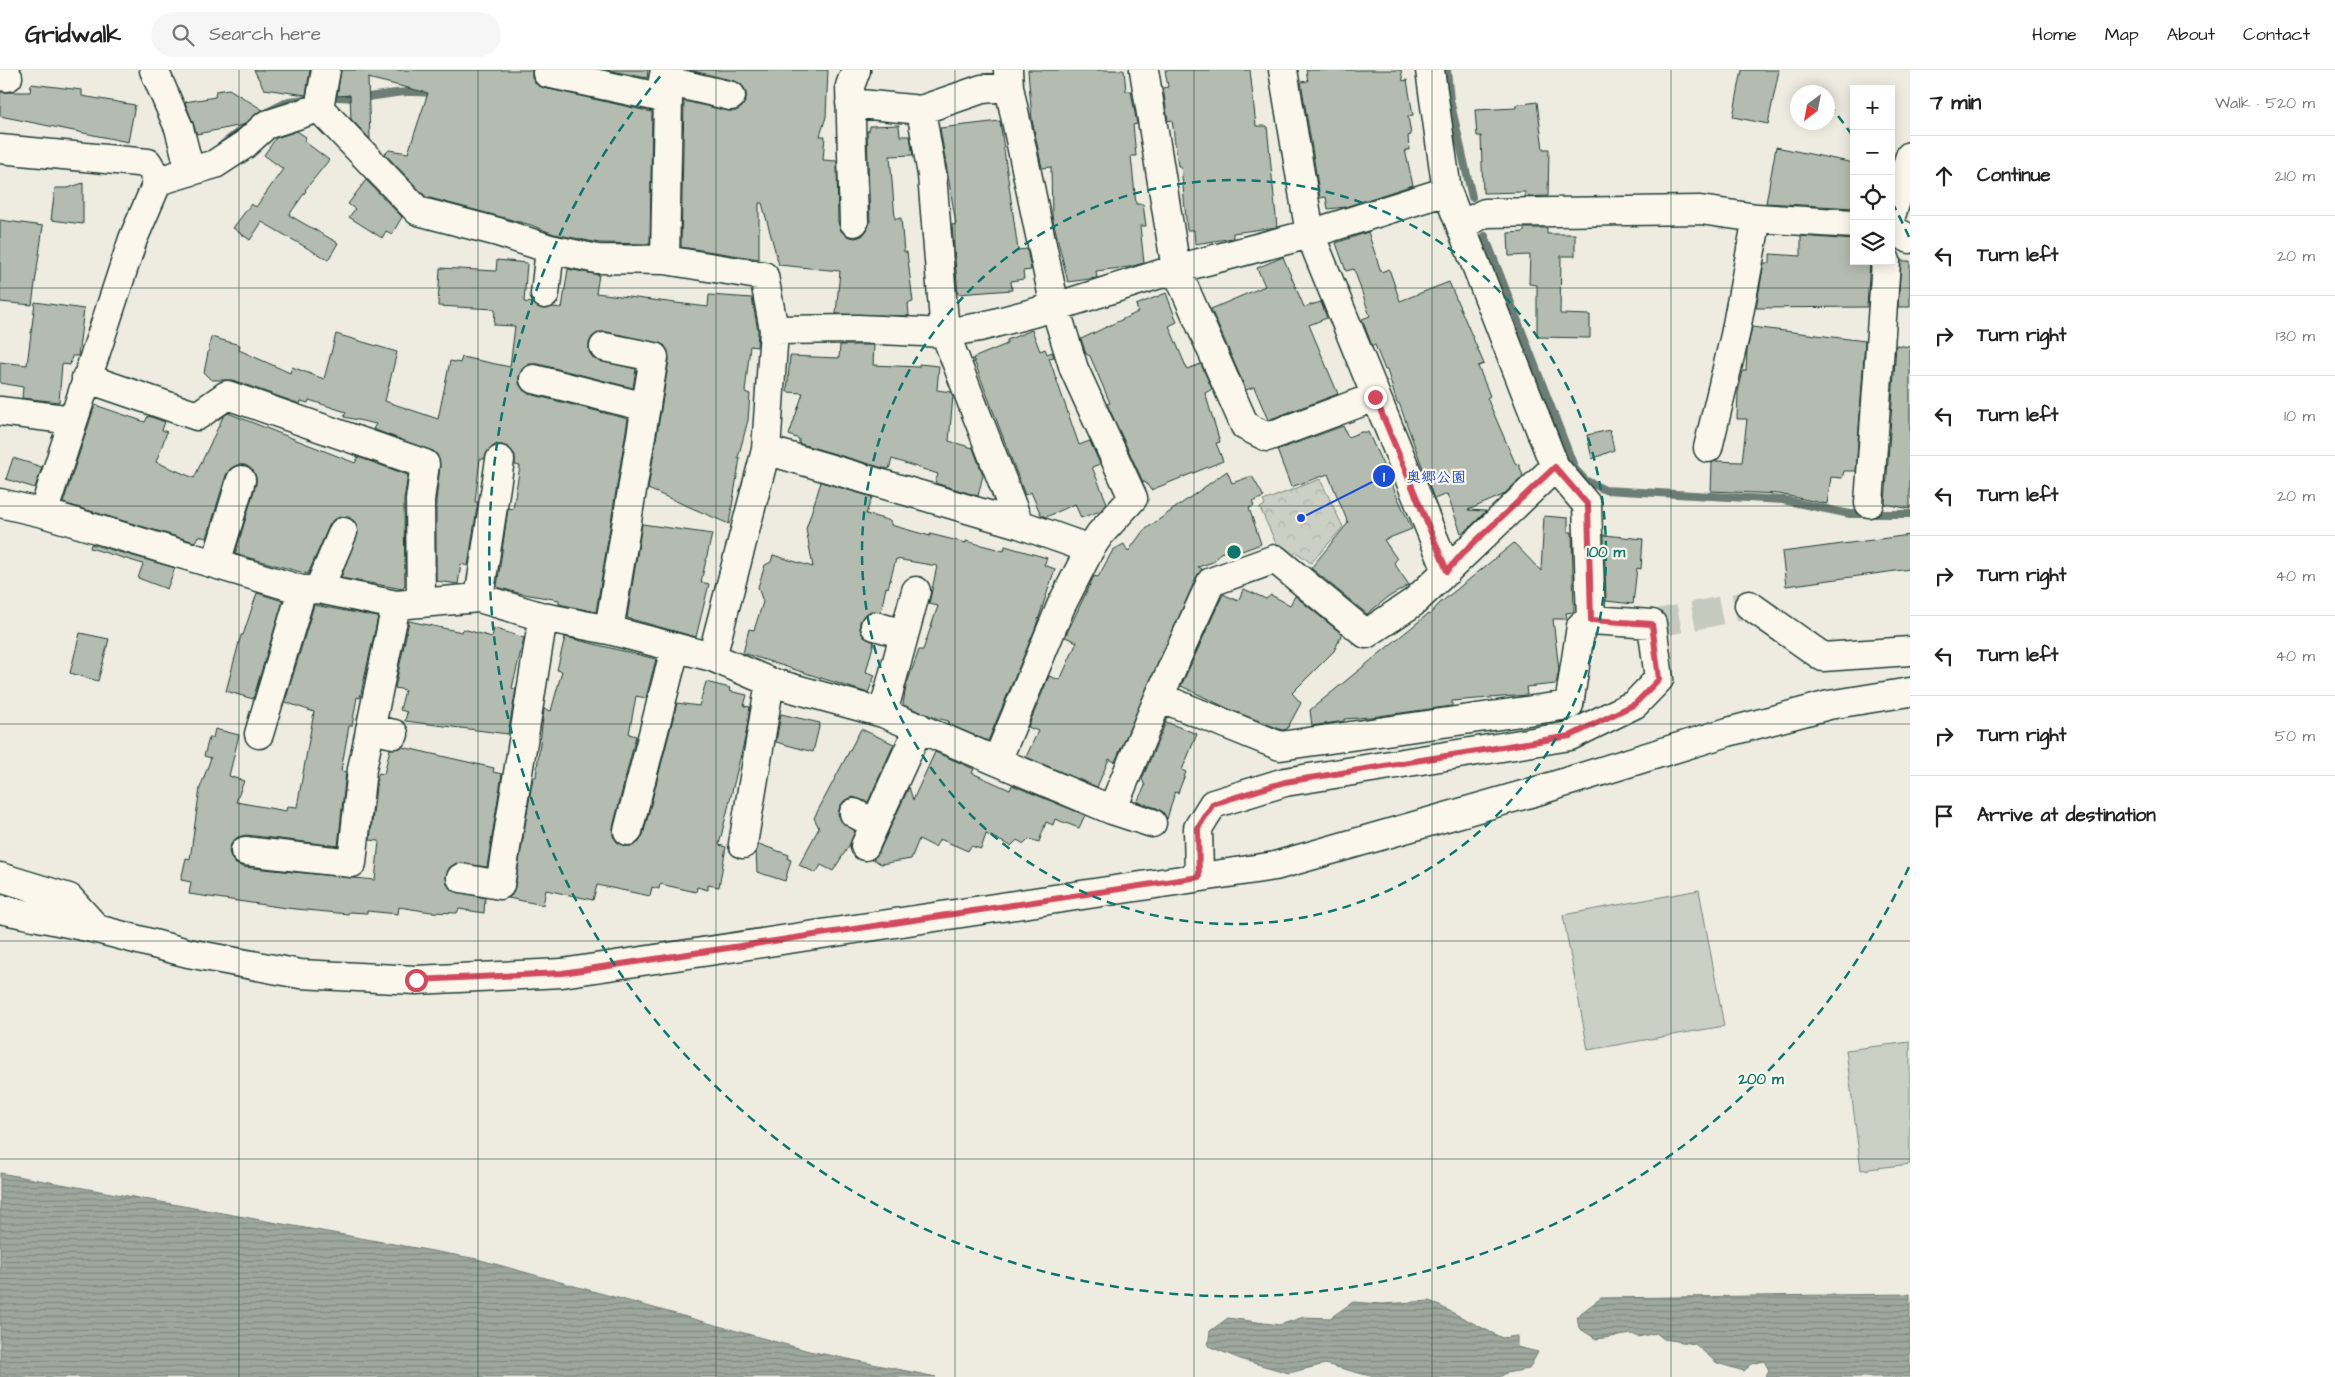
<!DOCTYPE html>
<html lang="en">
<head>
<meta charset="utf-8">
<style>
	body { margin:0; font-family:"Architects Daughter","Klee One",sans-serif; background:#f6f6f6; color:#222 }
	.controls { position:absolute; right:15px; top:15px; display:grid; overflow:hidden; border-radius:0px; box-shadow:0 2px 12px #0003 }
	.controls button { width:45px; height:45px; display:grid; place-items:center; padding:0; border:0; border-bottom:1px solid #e0e0e0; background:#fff; color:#222; font:25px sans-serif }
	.compass { position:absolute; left:1790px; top:15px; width:45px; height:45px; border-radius:50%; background:#fff; box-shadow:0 2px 12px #0003; rotate:212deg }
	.stop { position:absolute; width:15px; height:15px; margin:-11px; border:4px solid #d1495b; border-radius:50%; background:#fff }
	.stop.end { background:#d1495b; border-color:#fff; box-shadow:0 1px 5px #0008 }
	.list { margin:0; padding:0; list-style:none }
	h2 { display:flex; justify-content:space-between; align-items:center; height:65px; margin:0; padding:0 20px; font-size:21px }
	h2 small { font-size:16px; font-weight:400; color:#767676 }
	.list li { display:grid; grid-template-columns:32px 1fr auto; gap:15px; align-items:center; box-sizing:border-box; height:80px; padding:0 20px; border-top:1px solid #e0e0e0 }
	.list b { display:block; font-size:19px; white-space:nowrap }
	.list em { font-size:16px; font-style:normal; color:#767676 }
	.icon { flex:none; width:28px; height:28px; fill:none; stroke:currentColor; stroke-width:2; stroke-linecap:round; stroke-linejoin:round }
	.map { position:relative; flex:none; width:1910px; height:1307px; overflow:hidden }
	header { display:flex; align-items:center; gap:30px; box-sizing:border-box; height:70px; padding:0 25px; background:#fff; border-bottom:1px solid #e0e0e0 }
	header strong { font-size:24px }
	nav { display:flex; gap:28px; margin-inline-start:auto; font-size:18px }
	.search { width:350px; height:45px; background:#f6f6f6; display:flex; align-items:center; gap:12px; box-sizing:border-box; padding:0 18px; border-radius:28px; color:#767676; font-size:19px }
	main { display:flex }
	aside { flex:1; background:#fff }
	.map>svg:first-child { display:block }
	.park { fill:url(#park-crowns); stroke:#75867c }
	.garden { fill:#cbcfc4; stroke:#75867c }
	.water { fill:url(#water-rules); stroke:#6c7d74 }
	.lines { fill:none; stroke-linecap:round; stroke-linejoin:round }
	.stream { stroke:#6c7d74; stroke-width:8 }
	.building { fill:#b4bbb0; stroke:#1f3d34 }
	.minor-tunnel { stroke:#c5c9be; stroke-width:28; stroke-dasharray:28 14; stroke-linecap:butt }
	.minor-casing { stroke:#1f3d34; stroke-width:31 }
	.minor { stroke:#fbf7ec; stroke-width:28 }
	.route { stroke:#d1495b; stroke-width:6 }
	.grid { fill:none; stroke:#1f3d34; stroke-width:1; stroke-opacity:0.55 }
	.ring { fill:none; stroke:#0f766e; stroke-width:2.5; stroke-dasharray:9 6 }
	.centre { fill:#0f766e; stroke:#fbf7ec; stroke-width:2.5 }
	.ring-label { font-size:15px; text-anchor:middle; font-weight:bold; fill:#0f766e; stroke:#fbf7ec; stroke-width:4.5; stroke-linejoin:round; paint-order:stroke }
	.leader { fill:none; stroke:#1d4ed8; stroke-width:2 }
	.callout-dot { fill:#1d4ed8; stroke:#fbf7ec; stroke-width:2 }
	.mark-label { font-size:15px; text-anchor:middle; font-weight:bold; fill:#fff }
	.callout-label { font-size:15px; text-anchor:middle; font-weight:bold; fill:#1d4ed8; stroke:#fbf7ec; stroke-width:4.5; stroke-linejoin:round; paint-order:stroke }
</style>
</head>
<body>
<header>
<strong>Gridwalk</strong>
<div class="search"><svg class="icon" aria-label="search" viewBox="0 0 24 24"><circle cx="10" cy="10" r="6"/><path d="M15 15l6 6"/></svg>Search here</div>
<nav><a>Home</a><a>Map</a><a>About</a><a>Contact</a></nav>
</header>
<main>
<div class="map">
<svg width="1910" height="1307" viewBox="0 0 1910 1307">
	<defs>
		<pattern id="park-crowns" width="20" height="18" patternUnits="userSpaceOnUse" patternTransform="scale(1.25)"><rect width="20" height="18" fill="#cbcfc4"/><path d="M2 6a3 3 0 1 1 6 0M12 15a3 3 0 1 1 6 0" fill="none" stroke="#aeb3a9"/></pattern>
		<pattern id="water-rules" width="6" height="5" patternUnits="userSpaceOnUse" patternTransform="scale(1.25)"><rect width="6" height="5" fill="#9fa89f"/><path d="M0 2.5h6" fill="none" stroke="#818a82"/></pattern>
	</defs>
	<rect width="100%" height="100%" fill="#eeece1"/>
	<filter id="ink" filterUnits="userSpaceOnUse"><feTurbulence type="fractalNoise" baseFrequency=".02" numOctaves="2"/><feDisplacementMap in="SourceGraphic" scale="10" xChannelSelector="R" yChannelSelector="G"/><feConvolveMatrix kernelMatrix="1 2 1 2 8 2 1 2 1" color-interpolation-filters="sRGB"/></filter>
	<g filter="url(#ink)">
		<path class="park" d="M1320,409l23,48 -32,36 -15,-11 -6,8 -12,-12 -18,-40 5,-3 -2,-4z"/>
		<path class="garden" d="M1699,820l25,136 -136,24 -25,-135z
			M1910,972v122l-49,6 -15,-120z"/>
		<path class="water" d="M0,1103l477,86 332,92 127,26h-936z
			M1910,1224v83h-144l3,-7 -5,-9 -12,3 -8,7 -27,-8 -22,-19 -31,-5 -8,-6 -18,4 -5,-3 -37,5 -17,-11 -2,-12 24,-18z
			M1430,1231l72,37 15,-2v11l21,5 -9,17 -23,4 -6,4h-126l-49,-13 -36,9 -46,-13 -35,-14 2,-15 18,-13 51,7 25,-8 26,1 23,-16 29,2z"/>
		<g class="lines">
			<path class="stream" d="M1447,0l3,30 22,97
				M336,27c10,0 22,2 32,0 23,-3 44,-8 68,-3
				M269,41l20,-10 26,-3
				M223,74l30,-24
				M1485,166l90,233 10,11 20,10 178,10 67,14h60"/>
		</g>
		<path class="building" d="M254,0h56l-4,25 -42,-6z
			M341,0h191v7l4,7 8,4 108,24 -2,132 -51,-1 -45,-9 -23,-9 -105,-28 -41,-43 4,-4 19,3 20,-60 -60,-15 2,61 -19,-20 -1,-24 -13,1z
			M607,0h41l-1,8z
			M689,0h139l-2,47 -6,19h5l-2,24 14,1 1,61 3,9 6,5 8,2 7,-2 5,-6 3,-8 -3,-91h2l1,-5 29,-1 1,11h10l3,19 -23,1 5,63 6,-1 3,34h3l6,50 -5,1 1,13 -73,-2 4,-43 -61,-6 -17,-62h-3v56l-78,-12 3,-146 44,10h8l6,-4 4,-8v-8l-5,-7 -6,-3z
			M1028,0h96l2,21h5l6,33 -4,1 3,31h-5l5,48h7l3,22h-6l4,37 -15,4 -33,4 1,7 -29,4 -16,-66 -1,-49 -9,1 -10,-48z
			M1165,0h85l6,56h11l10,101 -44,6v5l-38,6 -1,-14h-7l-6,-64h-3l-6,-46 -4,1 -5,-33 5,-1z
			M1306,0h95l2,11 4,-1 6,35 -5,1 3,19 -3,1 1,14h-4l8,35 -68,22 -17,2 -2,-12 -6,1 -10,-62 -9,-54 7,-1z
			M1742,0h37l-11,54 -35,-7z
			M31,14l51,6v6l53,9 -7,37 -128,-26v-24h30z
			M229,19l34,21 -20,15 -46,9 -12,-32 30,-5 1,-6z
			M1537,32l6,47h6l-1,47 -23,1v-5l-42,1 -2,-57h-4l-2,-26 41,-2v-3z
			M1000,51l18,129 9,-1 4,21 -8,1 1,8 -13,2 1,9 -54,4 -6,-69 4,-1 -16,-96z
			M297,61l9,6 -2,4 25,19 -24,30 1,1 -17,24 49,28 -10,17 -66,-38 -12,18 -17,-12 18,-24 5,3 27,-38 -19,-14 12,-17z
			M1776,77l78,16v45l-88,-5z
			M366,110l36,37 -10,17 -6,-3 -4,7 -33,-21 6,-8 -7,-5z
			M83,113v41l-32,-4 4,-32h13z
			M0,150l43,6 -11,79 -32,-3z
			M1524,158h23v6h28v22h-14l-1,58 30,1v23l-53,-1v-52l-8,-1 1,-29 -21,1 -1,-23 16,-1z
			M1368,162l13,40 8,-3 11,32 49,-19 35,82 -6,2 12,30 -3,2 29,67 3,-1 4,12 -20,19 -35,15 18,1 -20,20 -5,2 -14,-39 -13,5 -35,-96h-2l-10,-33h-2l-10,-25 -3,1 -10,-27 8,-3 -16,-47 -8,2 -10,-28z
			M1801,166l53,4v21h16l-3,46 -111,1 8,-45h6v-9l31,2z
			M1283,187l21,50 17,-5 6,16 -18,7 29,69 -70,26 -14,-33 -8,3 -35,-81 54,-23 -8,-18z
			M497,190l30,3 -3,39 9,1 10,6 10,-2 9,1 6,-39 31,6 -3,18 112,14 1,-12 43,3 6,33 -1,16 -7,-1 -5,46 5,2 -2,26 -10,38h2l-11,66 -81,-35 21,-129 -1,-9 -4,-6 -57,-13h-8l-7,5 -3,6v9l5,7 42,10 -3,19 -95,-24h-9l-6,4 -4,7v9l5,7 6,3 98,25 -32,193 -37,-8v-4l-41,-7 -21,-6 11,-79 5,1 7,-43 -5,-1v-10l-6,-7 -7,-3h-7l-7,6 -4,8h-4l-5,43h3l-10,64 -7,-2 -3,20 -22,-3v-80l4,-35 -4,-13 -63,-24 3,-5 -32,-7 2,-5 -37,-12 -1,3 -7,-2 -1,3 -68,-24h-21l-7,-7 7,-36 29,8 -1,5 51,23 2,-6 32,12 12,-45 61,18 -12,49 53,18 12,-58 10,2 2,-6 48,10 5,-41 -21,-1 1,-16 -57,-3 2,-38 56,3z
			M1901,191h9v46h-12z
			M1166,223l11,29 -8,4 18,43 14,-5 11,25 -7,4 15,49 -4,1 7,18 -72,29 -6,-8h-2l-36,-78 3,-1 -20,-47 -4,-2 -5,-15 57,-27 -2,-7z
			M35,232l49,7 -6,47h-6l-2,9 -8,-1 -3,38 -37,-4 1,-11 -23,-4v-21l27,3z
			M1752,257l113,14 -9,130h-12l-2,7 -11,-1 -4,27 -48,-10 -68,-3 1,-28 3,-2 27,1 5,-43h-10l1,-27 5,-21h3l1,-20z
			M1032,260l8,21 5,-2 2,5 5,-2 2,5 -5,1 30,87 11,-4 10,23 -8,3 15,36 -7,8 -19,7 -6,-14 -29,13 -5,-2 -10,-23 -6,3 -52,-137 34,-14v-4z
			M840,275h34l-1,20 46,2v-3l20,2 -2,24 14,2 2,4 -4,45 24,7 10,27 -5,21 -43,-13 3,-9 -46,-15 -3,10 -6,-1 -82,-24 -2,-1v-4l-10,-4 14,-42 -16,-1 3,-36 49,2z
			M1896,275l14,2v162l-25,-5z
			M95,335l50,17 3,-6 17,6 -3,8 5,2 -11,30 38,16 29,-61 5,-4 127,50 3,-6 50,18 -4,25 1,84 -2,5 -62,-11 17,-47 -3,-9 -6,-5h-8l-8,3 -4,6 -21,48 -73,-20 21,-70v-7l-3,-7 -8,-5h-8l-7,4 -4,6 -19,63 -9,-2 -3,6 -132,-39z
			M1343,356l5,11 13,-5h7l44,97 -28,11 13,19 -3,4 15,22 -22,13 -20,16 -56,-46 37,-45 -20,-49 -37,13 -14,-37z
			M1610,360l4,20 -22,9 -5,-24z
			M13,388l29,9 -7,21 -29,-9z
			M1227,401l5,12 20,-7 12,21 -12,5 2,4 -5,2 12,36 -19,7 -2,-4 -20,6 -7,9 -15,5 4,2 -5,7 -82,186 -6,-3 -12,28 -71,-30 12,-26 -10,-4 21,-51 11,4 17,-38 -12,-5 29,-61 4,1 15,-27 11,-6 4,8 15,-21z
			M821,412l51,15 -6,17 25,7v4l39,11v-2l36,9v-2l38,10 1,-5 42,12 -3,7 11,4 -20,60 -47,112 -40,-17 1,-3 -13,-3 -33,-13 3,-19 13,-36h4l15,-44 -9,-2 8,-38 -41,-7 -8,29 -2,-1 -5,25 -10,-1 -7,4 -4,6v8l4,8 10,5 -8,30 9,3 -7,18 -125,-40 6,-24 5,1 9,-28 -5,-15 7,-22 6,-3 2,-7 40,12 -7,-38z
			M1544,446l24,2v14h4l2,80 -8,1 1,6h-14l6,51 -3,14 -30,3 1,8 -75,6v5l-81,11 -27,2v2l-32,5 -2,-16 118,-96 1,1 11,-12 74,-60 27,28z
			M642,454l70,10 -11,48 8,2 -13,53 -69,-19z
			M1604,465l39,4 -2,30 -4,-1 -4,36 -27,-3z
			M1910,465v34l-124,17 -4,-34z
			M91,474l84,24 -8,21 -29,-11 5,-14 -53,-16z
			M1244,519l22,10 5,-4 19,10 5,-9 47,38 -8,17 -42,42 9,10 -14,26 -5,1 -51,-20 -50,-24 42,-92 15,7z
			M257,523l26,8 -30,98 -27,-8 15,-56h2z
			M314,535l64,12 -18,81 -3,-1 -5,29h-3l-8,45 5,1 -8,74 -92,-11 -8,2 -6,5 -3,8 2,8 5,6 7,3 132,13 4,-39 -9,-1 7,-62 2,-5 5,1 6,-25 12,-2 92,21 -1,4 9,2 -15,93 -31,-4 -7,5 -3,8 1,8 4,6 34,8 -1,15 -25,-4 -2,4 -26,-1 -32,-5 -1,7 -31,-3v2l-18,-1 -1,2 -62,-6 -97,-14 2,-12 -10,-2 5,-22 4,1 10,-71 11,-30 -7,-2 5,-18h4l2,-9 24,6 -10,41 15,5 -8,21 50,9 1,-5 10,1 17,-95 -29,-10z
			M409,551l53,11 1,-3 29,8 2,-9 30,10 -12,50 4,1 -8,45 -103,-13 2,-9 -7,-2 5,-20 -10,-2z
			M80,563l29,6 -11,42 -28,-8z
			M565,567l91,22 -10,39 -10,-2 -7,38 7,2 -23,91v9l4,6 7,4h9l6,-4 4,-7 34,-132 22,3 7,-24 24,6 -1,3 18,4 -3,11 6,1 -4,27 -27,111 7,2 -7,40 -11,-2v5l-11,-3 -1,5 -36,-8 -1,5 -7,-2 -2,9 -53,-11 -4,15 -47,-10 -3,15 -35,-7 4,-3 3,-8 18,-110h3l8,-68 7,2 11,-40 -5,-1z
			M781,644l39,9 -7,29 -37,-10z
			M1166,652l31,12 -15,36 4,2 -8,21 -3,-1 -8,27 -4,-7 -6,-4 -20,-6 8,-16 -3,-7z
			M861,659l33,15 -26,58 -15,-5 -8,3 -5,6 -2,8 3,7 14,10 -5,13 -17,27 -12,-6 -5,8 -17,-8 20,-37 -5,-10z
			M935,682l39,17 -2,4 38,17 2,-5 73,30 -6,13 -24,-9 -2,6 -7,-3 -7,20 -10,-3 -5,5 -7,-4 -6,6 -25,-12 -5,15 -10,-3 -3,5 -28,-12 -5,8 -16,-8 -8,20 -30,5 -8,-5 6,-7 30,-65 4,13z
			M759,774l30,11 -1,4 3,1 -6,21 -28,-9 -1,-21z"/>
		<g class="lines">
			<path class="minor-tunnel" d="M1652,554l97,-19"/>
			<defs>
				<path id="minor" d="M154,0l25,58 11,43
					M1144,0l32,199 69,157 22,11 108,-40
					M1283,0l27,164 137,337
					M547,3l121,26
					M0,6l8,1
					M663,10l68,16
					M850,33l71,7 61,-21 27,-2
					M319,38l99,103 80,21 52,17 47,10 68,1 3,-161 -5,-19 2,-10
					M319,38l7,-38
					M921,40l11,65 13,158 74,191
					M0,79l148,14 10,18
					M1447,121l108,276 32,38 4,115
					M1891,146l19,-60
					M854,152l-4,-136 6,-16
					M1462,155l23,-12 215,-3 57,8 97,6
					M1891,159l19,10
					M665,190l99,16 10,54
					M545,224l5,-45
					M604,277l50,10 -45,273
					M86,308l111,38 30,-21 198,69 -5,36 1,103
					M534,309l112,28
					M0,341l73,9
					M1708,378l27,-113 22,-117
					M766,380l253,74 71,25
					M0,433l43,10 259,77 17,-1 77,16 83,-7 64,19 66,13 103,27 54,-207 8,-120 84,-1 87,4 35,-6 75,-20 121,-38 134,-35 137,-43 -17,-121
					M1869,433l17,-242
					M43,443l90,-274 25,-58 57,-17 29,-19 22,-20 53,-17
					M216,493l25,-83
					M319,519l24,-57
					M479,528l21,-138
					M1749,535l74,52 87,-6
					M875,556l29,8
					M712,587l58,25 113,31 229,97 40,13
					M1159,627l121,49 289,-41 12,-79 10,-6 61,4 7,55 -24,25 -65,32 -285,46 -72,22 -15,24 1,49
					M883,643l33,-122
					M370,659l24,5
					M259,664l43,-144
					M997,691l64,-155 29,-57 10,-15 33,-36 -59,-129 -19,-62 -46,-220 -1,-17
					M1112,740l47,-113 52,-115 64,-23 91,75 48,-32 141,-135
					M854,743l21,11
					M628,761l47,-182
					M743,774l27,-162
					M865,776l54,-119
					M245,781l107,12 10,-94 34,-164
					M0,807l69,21 28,31
					M461,808l39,7 43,-268
					M0,839l97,20 91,24 112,21 116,6 146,-7 713,-107 262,-75 191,-59 101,-27 81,-13"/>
			</defs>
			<use href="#minor" class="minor-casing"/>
			<use href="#minor" class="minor"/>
		</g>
	</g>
	<g class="lines" filter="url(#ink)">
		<path class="route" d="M416,910l146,-7 637,-96 -1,-49 15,-24 72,-22 285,-46 65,-32 24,-25 -7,-55 -61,-4 -3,-115 -33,-38 -93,87 -15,17 -72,-174"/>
	</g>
	<path class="grid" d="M239,0v1307M478,0v1307M716,0v1307M955,0v1307M1194,0v1307M1432,0v1307M1671,0v1307M0,218h1910M0,436h1910M0,654h1910M0,871h1910M0,1089h1910"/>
	<g class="ring">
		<circle cx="1234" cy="482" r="372"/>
		<path d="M1909 797A745 745 0 1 1 663 3M1829 34A745 745 0 0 1 1852 65M1892 132A745 745 0 0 1 1909 167"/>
	</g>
	<circle cx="1234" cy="482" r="8" class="centre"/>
	<g class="ring-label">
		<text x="1606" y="487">100 m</text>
		<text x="1761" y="1014">200 m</text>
	</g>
	<path class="leader" d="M1301 448L1384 406"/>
	<g class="callout-dot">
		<circle cx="1301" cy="448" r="5"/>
		<circle cx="1384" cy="406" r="12"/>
	</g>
	<g class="mark-label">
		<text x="1384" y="412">1</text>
	</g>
	<g class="callout-label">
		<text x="1436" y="412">奥郷公園</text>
	</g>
</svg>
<div class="controls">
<button>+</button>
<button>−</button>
<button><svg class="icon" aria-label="locate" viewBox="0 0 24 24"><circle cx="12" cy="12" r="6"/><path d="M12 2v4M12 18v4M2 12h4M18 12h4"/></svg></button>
<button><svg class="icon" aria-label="layers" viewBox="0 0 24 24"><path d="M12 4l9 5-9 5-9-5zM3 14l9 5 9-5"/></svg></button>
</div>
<svg class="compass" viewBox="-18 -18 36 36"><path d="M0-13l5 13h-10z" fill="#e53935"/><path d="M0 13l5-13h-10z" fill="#767676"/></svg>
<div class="stop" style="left:416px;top:910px"></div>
<div class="stop end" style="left:1375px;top:327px"></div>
</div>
<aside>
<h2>7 min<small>Walk · 520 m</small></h2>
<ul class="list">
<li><svg class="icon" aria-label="ahead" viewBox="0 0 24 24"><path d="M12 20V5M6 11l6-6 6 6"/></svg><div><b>Continue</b></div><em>210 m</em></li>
<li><svg class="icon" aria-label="left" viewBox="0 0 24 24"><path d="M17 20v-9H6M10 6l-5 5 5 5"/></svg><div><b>Turn left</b></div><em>20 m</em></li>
<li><svg class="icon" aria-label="right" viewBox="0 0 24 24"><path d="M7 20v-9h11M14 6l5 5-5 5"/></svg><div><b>Turn right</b></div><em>130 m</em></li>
<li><svg class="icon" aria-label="left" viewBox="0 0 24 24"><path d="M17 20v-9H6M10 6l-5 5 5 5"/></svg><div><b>Turn left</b></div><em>10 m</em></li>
<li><svg class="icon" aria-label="left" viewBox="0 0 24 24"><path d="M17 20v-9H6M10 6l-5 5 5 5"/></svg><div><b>Turn left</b></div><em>20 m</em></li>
<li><svg class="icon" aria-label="right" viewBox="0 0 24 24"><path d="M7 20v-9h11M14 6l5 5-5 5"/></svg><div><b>Turn right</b></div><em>40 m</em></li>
<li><svg class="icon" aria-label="left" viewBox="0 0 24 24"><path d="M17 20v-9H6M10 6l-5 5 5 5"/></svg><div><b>Turn left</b></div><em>40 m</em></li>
<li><svg class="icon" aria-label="right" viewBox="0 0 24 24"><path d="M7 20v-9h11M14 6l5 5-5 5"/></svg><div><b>Turn right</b></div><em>50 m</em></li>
<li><svg class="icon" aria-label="arrive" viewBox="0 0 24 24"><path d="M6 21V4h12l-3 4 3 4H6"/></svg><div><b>Arrive at destination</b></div></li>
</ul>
</aside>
</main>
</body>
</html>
